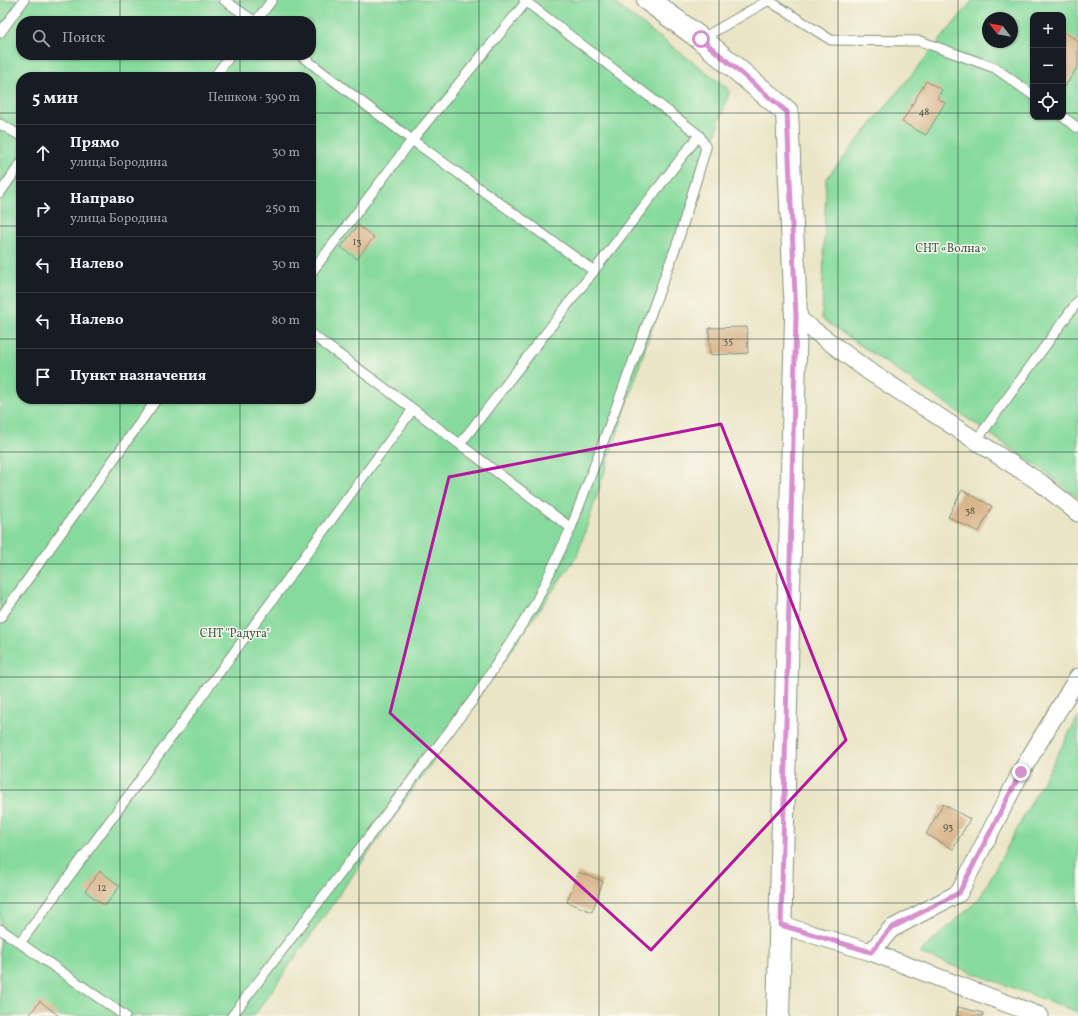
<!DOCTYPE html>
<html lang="ru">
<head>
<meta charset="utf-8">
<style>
	body { margin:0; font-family:Vollkorn,serif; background:#242831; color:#f1f3f6 }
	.controls { position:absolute; right:12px; top:12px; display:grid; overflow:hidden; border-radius:8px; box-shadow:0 1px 3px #0004 }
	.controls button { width:36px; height:36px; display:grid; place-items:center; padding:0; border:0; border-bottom:1px solid #363941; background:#171b24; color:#f1f3f6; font:20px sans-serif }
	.compass { position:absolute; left:982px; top:12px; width:36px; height:36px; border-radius:50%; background:#171b24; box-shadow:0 1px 3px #0004; rotate:301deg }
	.stop { position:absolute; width:12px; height:12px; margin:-9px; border:3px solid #d690ce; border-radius:50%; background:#fff }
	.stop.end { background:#d690ce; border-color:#fff; box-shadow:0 1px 4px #0008 }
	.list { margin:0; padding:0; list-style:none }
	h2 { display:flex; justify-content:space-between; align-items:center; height:52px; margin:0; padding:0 16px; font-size:17px }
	h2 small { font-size:13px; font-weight:400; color:#9ea1a6 }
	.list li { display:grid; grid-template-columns:26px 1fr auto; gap:12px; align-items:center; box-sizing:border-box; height:56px; padding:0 16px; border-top:1px solid #363941 }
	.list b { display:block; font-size:15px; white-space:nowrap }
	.list p { margin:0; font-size:13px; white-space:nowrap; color:#9ea1a6 }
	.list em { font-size:13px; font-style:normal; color:#9ea1a6 }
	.icon { flex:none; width:22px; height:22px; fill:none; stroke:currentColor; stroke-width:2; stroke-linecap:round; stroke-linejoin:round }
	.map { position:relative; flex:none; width:1078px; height:1016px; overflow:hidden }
	.search { position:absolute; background:#171b24; box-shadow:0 1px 3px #0004; left:16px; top:16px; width:300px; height:44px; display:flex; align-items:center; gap:10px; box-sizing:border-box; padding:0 14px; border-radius:16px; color:#9ea1a6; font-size:15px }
	.panel { position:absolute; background:#171b24; box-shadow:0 1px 3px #0004; left:16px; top:72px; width:300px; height:332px; border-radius:16px }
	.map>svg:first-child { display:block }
	.green { fill:#86da9d; stroke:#528c68; fill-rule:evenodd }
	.building { fill:#d9b58c }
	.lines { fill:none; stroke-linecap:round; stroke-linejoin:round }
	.lane-casing { stroke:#84917d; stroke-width:11 }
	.street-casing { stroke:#84917d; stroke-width:19 }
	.secondary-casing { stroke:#84917d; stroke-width:24 }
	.lane { stroke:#fff; stroke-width:9 }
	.street { stroke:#fff; stroke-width:17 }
	.secondary { stroke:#fff; stroke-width:22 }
	.route { stroke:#d690ce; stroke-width:5 }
	.marked { fill:none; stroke:#b5179e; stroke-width:3; stroke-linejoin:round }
	.grid { fill:none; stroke:#1f3d34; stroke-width:1; stroke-opacity:0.55 }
	.labels { text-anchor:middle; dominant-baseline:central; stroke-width:3; stroke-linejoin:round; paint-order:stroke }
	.number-label { font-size:10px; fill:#4e5b4a }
	.park-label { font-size:12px; fill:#345c49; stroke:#fbf7ec }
</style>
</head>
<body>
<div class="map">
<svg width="1078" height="1016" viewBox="0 0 1078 1016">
	<rect width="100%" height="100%" fill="#fbf7ec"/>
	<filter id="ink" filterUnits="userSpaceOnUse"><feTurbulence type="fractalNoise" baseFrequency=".025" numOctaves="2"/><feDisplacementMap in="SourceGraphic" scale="8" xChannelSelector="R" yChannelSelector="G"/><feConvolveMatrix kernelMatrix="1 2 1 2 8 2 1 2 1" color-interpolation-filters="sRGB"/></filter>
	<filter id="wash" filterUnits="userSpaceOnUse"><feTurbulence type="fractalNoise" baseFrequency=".012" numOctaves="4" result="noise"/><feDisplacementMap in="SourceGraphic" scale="16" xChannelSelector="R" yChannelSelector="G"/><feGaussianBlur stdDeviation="0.9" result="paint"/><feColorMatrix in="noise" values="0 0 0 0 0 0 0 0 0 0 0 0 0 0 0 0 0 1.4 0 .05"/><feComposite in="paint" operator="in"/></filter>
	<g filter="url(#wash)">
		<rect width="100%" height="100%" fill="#eae5c6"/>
		<path class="green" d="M0,0h610l120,90 -153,466 -323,460h-254zM21,21h290v34h-290zM21,77h290v322h-290z
			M973,0h105v498l-35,-28 -221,-151 4,-140zM1033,15h30v102h-30zM988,18h24v24h-24z
			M1078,717v295l-159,-59 60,-54z"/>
		<g id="blocks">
			<path class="building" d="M1063,31l15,10v25l-15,24z
				M926,81l16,9 -5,8 8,5 -19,32 -24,-13z
				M358,225l16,12 -17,22 -16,-12z
				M747,327l1,26 -38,2 -1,-27z
				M962,490l30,16 -13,26 -31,-15z
				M943,804l27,15 -17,30 -27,-15z
				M100,871l20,15 -15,20 -20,-15z
				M578,872l25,9 -11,31 -25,-10z
				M40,1001l19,15h-26l-3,-2z
				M958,1007l25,6v3h-27z"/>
		</g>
	</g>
	<g filter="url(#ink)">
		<use href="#blocks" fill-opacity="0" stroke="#84917d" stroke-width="1"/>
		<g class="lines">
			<defs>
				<path id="lane" d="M224,0l30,21
					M768,0l63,40 89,1 75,27 38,27
					M256,21l16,-21
					M0,33l24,-33
					M701,39l68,-39
					M300,55l112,85 182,131
					M214,77l17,-22
					M1063,117l15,11
					M0,124l21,12
					M0,193l21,-30
					M311,273l101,-133 114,-138
					M311,334l102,75 158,119
					M976,441l102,-140
					M460,444l239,-309
					M0,618l157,-219
					M0,929l125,87
					M20,943l393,-534
					M232,1016l244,-320 59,-92 36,-76 107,-287 28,-93 -7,-13 -175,-135"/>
				<path id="street" d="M796,317l71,53 174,113 37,30
					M781,925l90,27 169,64
					M871,952l20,-23 68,-36 62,-121 57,-95"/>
				<path id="secondary" d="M648,0l53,39 86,73 9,205 -18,699"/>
			</defs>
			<use href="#lane" class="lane-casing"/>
			<use href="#street" class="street-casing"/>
			<use href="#secondary" class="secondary-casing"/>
			<use href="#lane" class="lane"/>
			<use href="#street" class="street"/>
			<use href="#secondary" class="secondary"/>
		</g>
	</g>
	<g class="lines" filter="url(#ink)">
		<path class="route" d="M701,39l86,73 9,205 -15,608 90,27 20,-24 68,-35 62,-121"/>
	</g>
	<path class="marked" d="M721,424l125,316 -195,210 -261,-237 59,-236z"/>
	<path class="grid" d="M120,0v21M240,0v21M359,0v1016M479,0v1016M599,0v1016M719,0v1016M838,0v1016M958,0v1016M120,55v22M240,55v22M0,113h21M311,113h722M1063,113h15M0,226h21M311,226h767M0,339h21M311,339h767M120,399v617M240,399v617M0,452h1078M0,564h1078M0,677h1078M0,790h1078M0,903h1078"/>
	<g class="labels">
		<g class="number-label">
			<text x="924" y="112">48</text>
			<text x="357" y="242">13</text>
			<text x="728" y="341">35</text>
			<text x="970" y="511">38</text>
			<text x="948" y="827">93</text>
			<text x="102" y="888">12</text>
		</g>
		<g class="park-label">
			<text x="951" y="249">СНТ «Волна»</text>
			<text x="235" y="634">СНТ "Радуга"</text>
		</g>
	</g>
</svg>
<div class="controls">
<button>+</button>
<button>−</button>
<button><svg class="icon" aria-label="locate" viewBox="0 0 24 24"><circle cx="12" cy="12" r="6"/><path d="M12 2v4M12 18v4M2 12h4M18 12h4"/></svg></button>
</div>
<svg class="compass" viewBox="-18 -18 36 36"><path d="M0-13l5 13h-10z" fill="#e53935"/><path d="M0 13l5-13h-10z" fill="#9ea1a6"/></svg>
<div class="stop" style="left:701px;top:39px"></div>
<div class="stop end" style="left:1021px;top:772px"></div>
<div class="search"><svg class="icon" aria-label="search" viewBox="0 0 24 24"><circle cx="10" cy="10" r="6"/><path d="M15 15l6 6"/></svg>Поиск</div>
<section class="panel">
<h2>5 мин<small>Пешком · 390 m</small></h2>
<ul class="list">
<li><svg class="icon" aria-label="ahead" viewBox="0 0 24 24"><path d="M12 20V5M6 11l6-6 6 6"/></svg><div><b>Прямо</b><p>улица Бородина</p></div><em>30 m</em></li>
<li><svg class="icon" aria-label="right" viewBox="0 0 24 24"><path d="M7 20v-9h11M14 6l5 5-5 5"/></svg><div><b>Направо</b><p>улица Бородина</p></div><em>250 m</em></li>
<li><svg class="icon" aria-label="left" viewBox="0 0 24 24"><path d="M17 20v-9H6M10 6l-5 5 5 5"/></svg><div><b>Налево</b></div><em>30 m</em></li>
<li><svg class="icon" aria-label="left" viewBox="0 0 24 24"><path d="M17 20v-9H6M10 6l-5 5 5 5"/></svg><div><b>Налево</b></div><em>80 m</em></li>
<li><svg class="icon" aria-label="arrive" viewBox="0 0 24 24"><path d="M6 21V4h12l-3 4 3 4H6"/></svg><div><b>Пункт назначения</b></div></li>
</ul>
</section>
</div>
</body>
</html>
